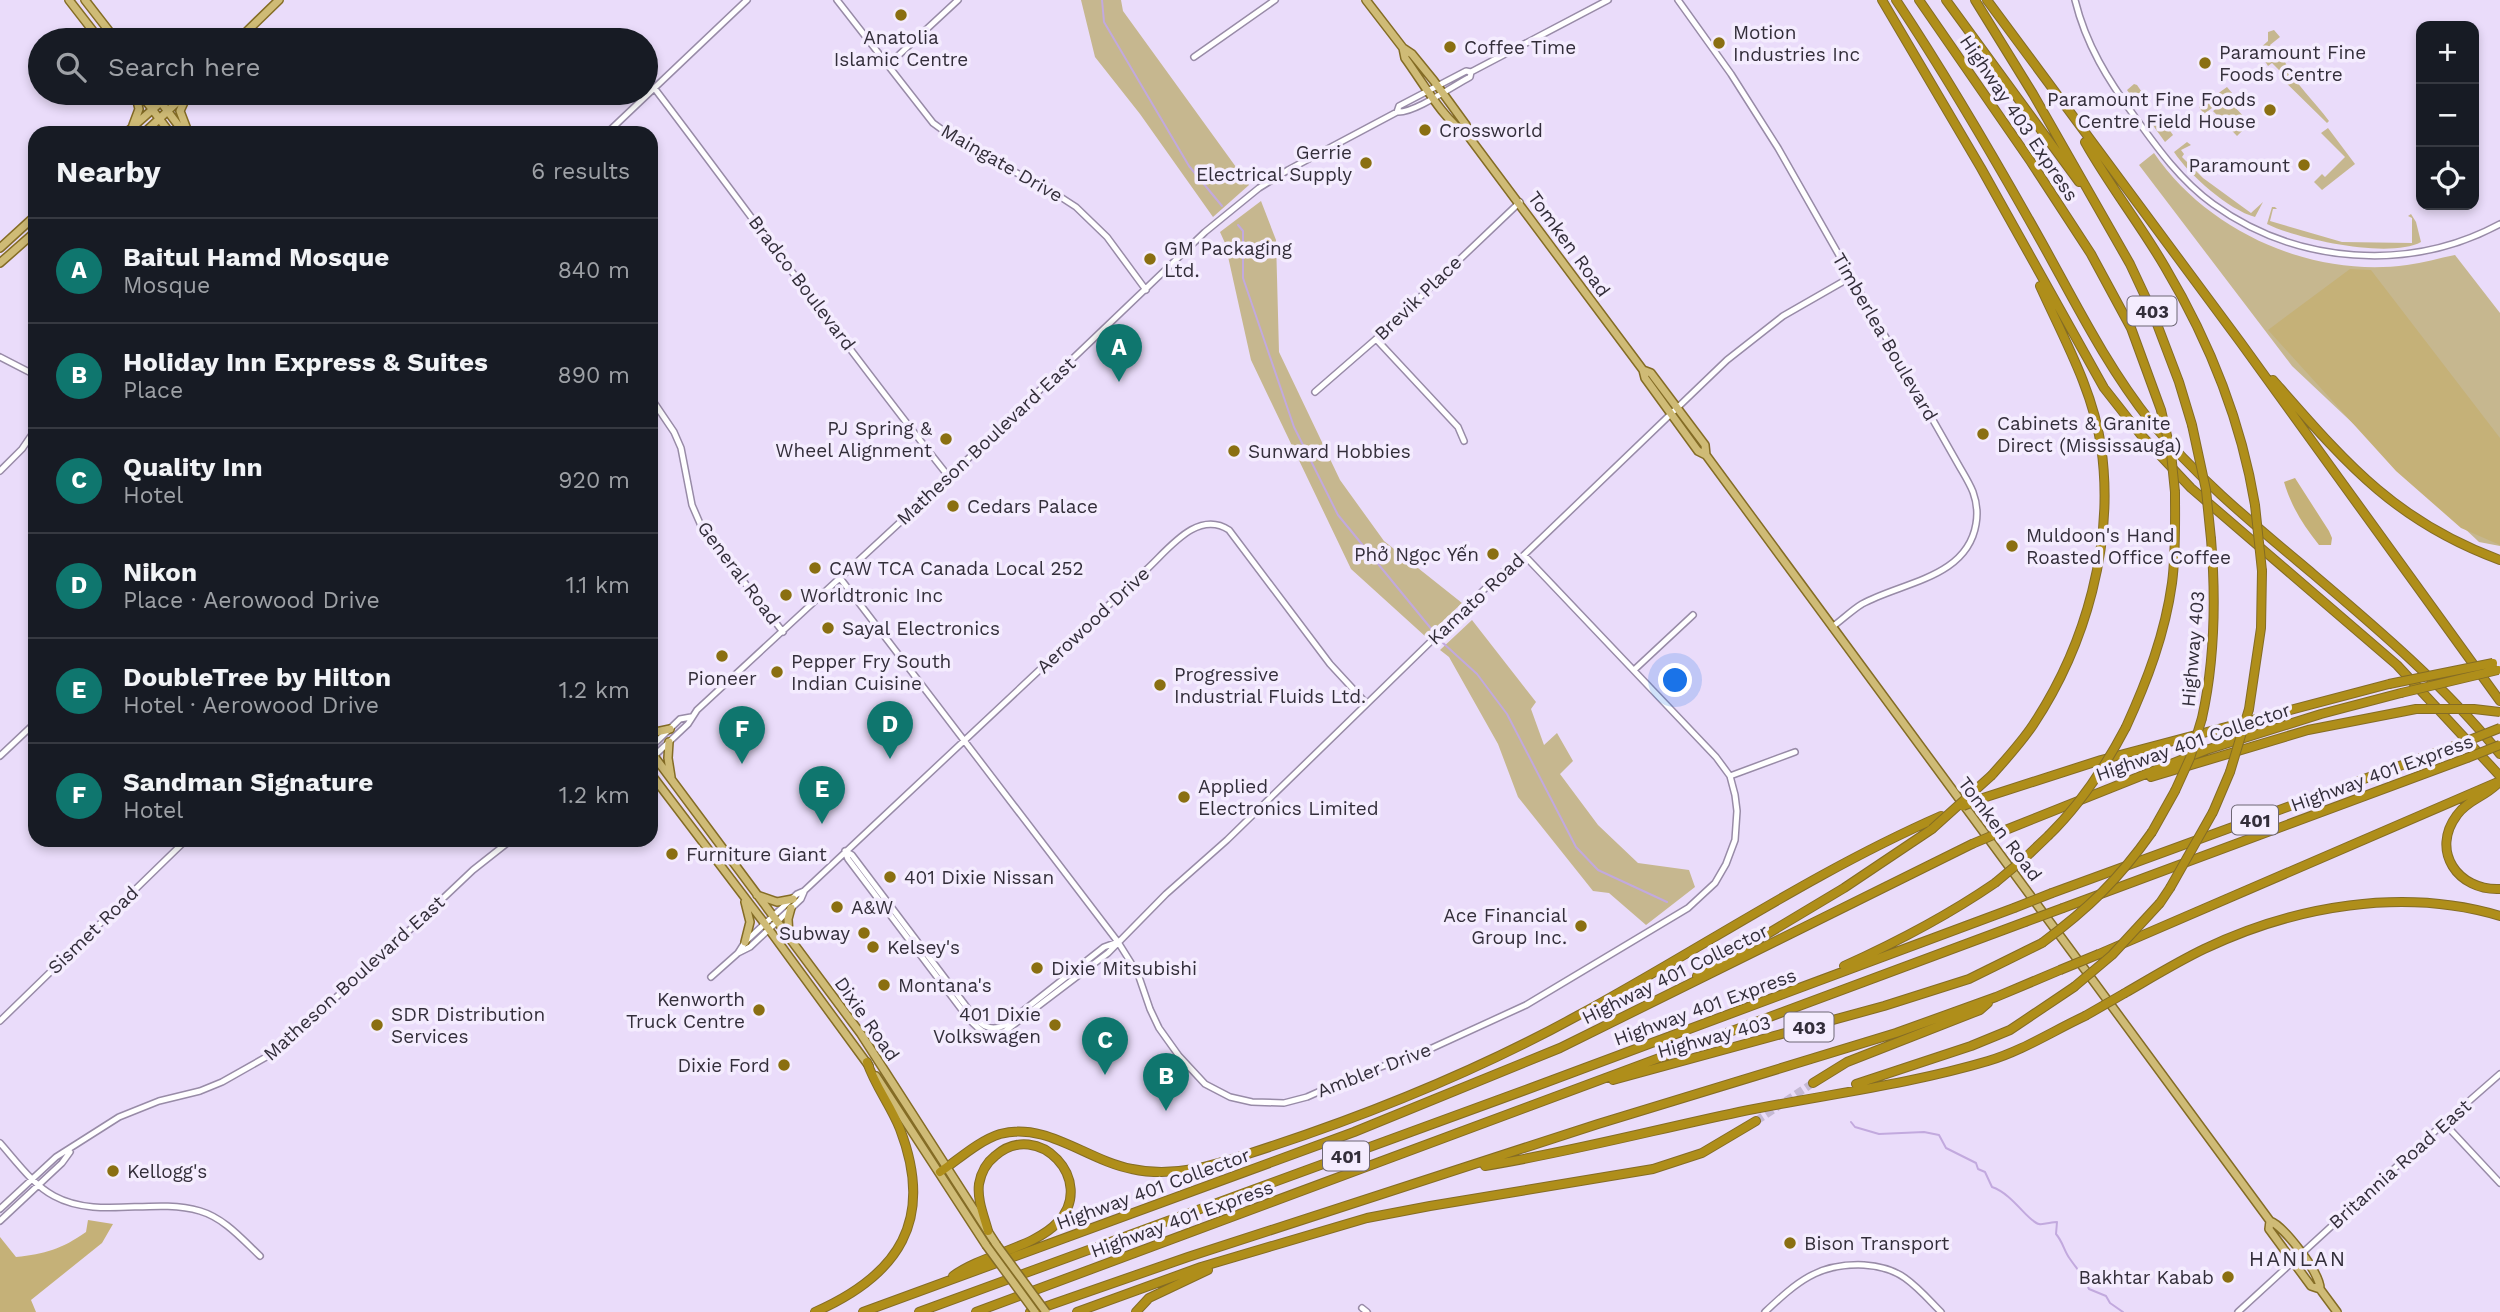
<!DOCTYPE html>
<html lang="en">
<head>
<meta charset="utf-8">
<style>
	body { margin:0; font-family:"Work Sans",sans-serif; background:#20242c; color:#f1f3f6 }
	.controls { position:absolute; right:21px; top:21px; display:grid; overflow:hidden; border-radius:14px; box-shadow:0 4px 10px #0003 }
	.controls button { width:63px; height:63px; display:grid; place-items:center; padding:0; border:0; border-bottom:2px solid #363941; background:#171b24; color:#f1f3f6; font:35px sans-serif }
	.you { position:absolute; left:1676px; top:681px; width:24px; height:24px; margin:-18px; border:5px solid #fff; border-radius:50%; background:#1a73e8; box-shadow:0 0 0 10px #1a73e833 }
	.badge { display:grid; place-items:center; width:46px; height:46px; border-radius:50%; background:#0f766e; color:#fff; font-size:23px; font-weight:700 }
	.pin { position:absolute; translate:-50% -58px; filter:drop-shadow(0 2px 4px #0008) }
	.pin::after { content:''; position:absolute; top:37px; width:24px; height:21px; background:inherit; clip-path:polygon(0 0,100% 0,50% 100%) }
	.list { margin:0; padding:0; list-style:none }
	h2 { display:flex; justify-content:space-between; align-items:center; height:91px; margin:0; padding:0 28px; font-size:30px }
	h2 small { font-size:23px; font-weight:400; color:#9ea1a6 }
	.list li { display:grid; grid-template-columns:46px 1fr auto; gap:21px; align-items:center; box-sizing:border-box; height:105px; padding:0 28px; border-top:2px solid #363941 }
	.list b { display:block; font-size:26px; white-space:nowrap }
	.list p { margin:0; font-size:23px; white-space:nowrap; color:#9ea1a6 }
	.list em { font-size:23px; font-style:normal; color:#9ea1a6 }
	.icon { flex:none; width:38px; height:38px; fill:none; stroke:currentColor; stroke-width:2; stroke-linecap:round; stroke-linejoin:round }
	.map { position:relative; flex:none; width:2500px; height:1312px; overflow:hidden }
	.search { position:absolute; background:#171b24; box-shadow:0 4px 10px #0003; left:28px; top:28px; width:630px; height:77px; display:flex; align-items:center; gap:18px; box-sizing:border-box; padding:0 24px; border-radius:38px; color:#9ea1a6; font-size:26px }
	.panel { position:absolute; background:#171b24; box-shadow:0 4px 10px #0003; left:28px; top:126px; width:630px; height:721px; border-radius:21px }
	.map>svg:first-child { display:block }
	.green { fill:#c6b78f }
	.forest { fill:#c5b178 }
	.lines { fill:none; stroke-linecap:round; stroke-linejoin:round }
	.stream { stroke:#c2a9de; stroke-width:2 }
	.highway-tunnel { stroke:#c5b9d4; stroke-width:8; stroke-dasharray:8 4; stroke-linecap:butt }
	.minor-casing { stroke:#988ba7; stroke-width:8 }
	.major-casing { stroke:#846c25; stroke-width:10 }
	.highway-casing { stroke:#846c25; stroke-width:10 }
	.minor { stroke:#fff; stroke-width:5 }
	.major { stroke:#cfbb76; stroke-width:7 }
	.highway { stroke:#af8e1a; stroke-width:8 }
	.major-bridge-casing { stroke:#846c25; stroke-width:10; stroke-linecap:butt }
	.highway-bridge-casing { stroke:#846c25; stroke-width:10; stroke-linecap:butt }
	.major-bridge { stroke:#cfbb76; stroke-width:7 }
	.highway-bridge { stroke:#af8e1a; stroke-width:8 }
	.poi-dot { fill:#8a6f11; stroke:#f4ecfe; stroke-width:2.5 }
	.labels { text-anchor:middle; dominant-baseline:central; stroke-width:7; stroke-linejoin:round; paint-order:stroke }
	.shield { fill:#f4ecfe; stroke:#6d6775; stroke-width:2 }
	.shield-label { font-size:18px; font-weight:bold; fill:#332e3a }
	.poi-label { font-size:19px; fill:#332e3a; stroke:#f4ecfe; text-anchor:start }
	.street-label { font-size:19px; fill:#332e3a; stroke:#f4ecfe }
	.neighbourhood-label { font-size:21px; letter-spacing:2px; fill:#332e3a; stroke:#f4ecfe }
</style>
</head>
<body>
<div class="map">
<svg width="2500" height="1312" viewBox="0 0 2500 1312">
	<rect width="100%" height="100%" fill="#eadcfa"/>
	<path class="green" d="M1081,0h40l2,11 126,174 -36,32 -73,-103 -45,-57z
		M2274,30l6,7 -10,8 9,13 4,-2c7,24 30,43 46,65l-2,2 -48,-47 3,-3 -10,-10 -4,3 -10,-16 10,-9v-9z
		M2134,84l3,1 11,16 -8,7 -13,-18z
		M2227,87l5,6 -28,21 -5,-7z
		M2228,100l22,23 -13,13 -24,-25z
		M2161,118l12,17 -8,7 -13,-18z
		M2328,128l27,36 -33,26 -8,-8 8,-8 3,3 20,-20 -24,-24z
		M2187,142l4,3 -10,5 3,4 -2,3 21,21 48,35 12,-11 -8,15c-26,-7 -66,-42 -81,-65z
		M2154,153c54,79 158,125 253,112 16,-2 32,-7 48,-10l45,58v233l-21,-4 -187,-176 -153,-201z
		M1261,201l15,39 3,112 61,128 44,61 78,62 -36,34 -75,-68 -100,-209 -26,-117 -5,-11z
		M2272,207h3l2,2h-4l-3,12 72,21 70,1v-25l-4,-2 3,-2 5,8 5,20c-31,17 -122,-2 -154,-18z
		M1472,620l64,82 -5,7 13,36 13,-12 16,28 -13,13 38,51 40,38 51,7 6,17 -49,38 -37,-32 -16,-2 -75,-94 -20,-53 -49,-87 -9,-7z"/>
	<path class="forest" d="M2350,269l21,1 129,168v107l-39,-17 -65,-57 -128,-141z
		M2295,478l34,53 3,7 -1,7h-12c-16,-20 -28,-39 -35,-63z
		M88,1220l25,4 -11,19 -71,57 5,12h-36v-75l16,20c29,-3 46,-8 70,-25z"/>
	<g class="lines">
		<path class="stream" d="M1102,0l2,22 85,144 33,40
			M1238,225l5,6v47l51,149 44,88 95,116
			M1443,643l34,31 30,40 69,133 22,23 69,32
			M1851,1122l4,5 24,7 45,-2 15,3 7,13 30,15 2,6 7,3 7,15c21,7 36,35 47,37 4,1 13,-2 18,-2l-1,12c7,8 8,17 14,25 9,13 12,14 19,30l17,7 4,7 13,9"/>
		<path class="highway-tunnel" d="M1756,1121l57,-38"/>
		<defs>
			<path id="minor" d="M837,0l96,123 26,19 97,52 20,13 31,30 39,53
				M1678,0l53,74 47,74 180,316c5,9 11,18 15,28 4,11 5,21 3,32 -9,54 -74,58 -114,80 -10,6 -20,16 -30,23
				M2075,0c11,45 33,80 60,117 23,32 46,64 78,87 83,60 196,69 287,20
				M1194,57l81,-57
				M888,65l70,-65
				M655,89c98,129 193,261 294,388
				M1397,112l2,-6 67,-35 5,1 137,-72
				M607,133l140,-133
				M1376,339l82,88 6,14
				M0,357l35,18
				M1315,392l61,-53 144,-137
				M651,398l23,34 7,16 11,57 10,23 81,104
				M0,471l22,-22 13,-19
				M840,578l278,364 20,32 12,35 9,19 20,28 26,28 25,13 22,5 32,1 23,-6 38,-17 85,-31 96,-44 162,-97 27,-25 11,-19 9,-24 2,-29 -2,-16 -5,-19 -14,-19 -192,-202
				M1634,670l59,-55
				M651,747l29,-28 11,-2
				M0,756l35,-33
				M651,759l37,-35 9,-14 252,-233 256,-245 54,-44 29,-18 109,-58c16,2 56,-26 73,-35l1,-5
				M1730,776l65,-24
				M845,851l3,8 120,159c11,12 20,21 36,14l104,-79 58,-59 61,-54 271,-264 26,-21 203,-195 56,-44 68,-39
				M845,851l7,4 123,163c9,10 18,13 30,7l99,-78 11,-4
				M738,953l12,-6 51,-48 3,-7
				M711,977l27,-24 7,-11 52,-48 7,-3 342,-321c22,-20 51,-61 83,-40l101,134 36,39
				M0,1021l186,-181
				M2444,1123l56,60
				M0,1143c16,18 33,42 54,53 44,24 99,1 146,15 24,7 42,28 60,45
				M0,1209l56,-52 63,-40 40,-16 41,-10 22,-9 53,-30 105,-94 93,-88 38,-30
				M0,1221l62,-58 8,-11
				M1362,1308l5,4
				M1765,1312c32,-30 53,-49 99,-47 14,1 30,5 41,13 14,10 24,22 36,34
				M2238,1312l206,-189 56,-49"/>
			<path id="major" d="M69,0l31,40
				M85,0l31,40
				M1366,0l37,48 9,6 22,27 32,44 3,11
				M228,40l16,-6
				M240,40l4,-6 35,-34
				M1403,48l2,10c19,26 37,60 64,79l174,233 2,8 53,73 8,4 564,766c14,5 51,53 50,68l17,23
				M140,93l30,40
				M154,93l30,40
				M186,98l-6,13 8,21
				M133,125l6,-16 -4,-16
				M126,133l45,-40
				M144,133l43,-40
				M152,133h10
				M0,248l35,-32
				M0,263l35,-31
				M1643,370l8,3 54,72 1,10
				M651,733l19,-4
				M669,742l-1,16 3,19
				M651,752l210,282 135,210
				M651,774l114,150 104,142
				M757,895l20,7 16,-3
				M789,936l-1,-17 3,-11
				M745,942l5,-20 -5,-20
				M876,1076l110,169
				M2270,1221l-1,8 42,57 9,3"/>
			<path id="highway" d="M1882,0l99,168 123,220 37,47 50,53 206,177 103,111
				M1896,0c52,78 99,159 145,241 34,61 66,126 110,181 48,58 105,104 162,152 66,56 133,113 187,180
				M1919,0l112,162 60,92 40,74 30,82
				M1946,0l133,182
				M1975,0l58,94 97,170 22,47 27,71 13,43
				M1987,0l254,343 259,358
				M2085,142c24,43 55,82 80,125 44,74 76,153 90,238
				M2273,380c72,82 121,141 227,180
				M2249,709l12,-81 1,-57
				M2202,718c13,-59 14,-119 9,-179
				M2126,727c21,-46 39,-93 46,-144 4,-30 3,-61 3,-91
				M1992,775c14,-16 29,-32 41,-50 53,-80 82,-183 68,-279 -8,-56 -38,-109 -61,-160
				M2151,777l157,-47 108,-21
				M2500,781c-12,15 -32,18 -43,34 -27,36 1,76 43,74
				M1983,798l118,-38 288,-76
				M2213,812l17,-40
				M2003,831l203,-81 115,-36 80,-21
				M2152,832l23,-41
				M2026,857l22,-21
				M2052,893l405,-148
				M2160,903l10,-15
				M2063,908l404,-150
				M2099,954l401,-173
				M1844,966c53,-24 103,-50 151,-83
				M1697,976l147,-88 88,-59
				M2125,993c26,-15 52,-31 79,-44 90,-43 199,-62 296,-33
				M1613,1080l271,-74 85,-27 73,-36
				M1813,1083l34,-21 133,-52 8,-7
				M1856,1084l115,-38 39,-16 64,-43
				M1485,1166c85,-14 169,-36 254,-54 83,-17 168,-27 249,-51 34,-10 65,-30 97,-45
				M940,1172c18,-12 38,-31 60,-38 46,-13 88,27 132,35 41,9 80,-3 119,-16 112,-36 222,-80 326,-137 122,-66 236,-144 364,-200
				M953,1276c30,-22 81,-28 105,-54 39,-41 -20,-104 -63,-66 -9,7 -14,17 -16,28 -2,16 5,32 9,47
				M815,1312c84,-37 120,-92 85,-183 -9,-23 -25,-43 -33,-67
				M863,1312l491,-180 206,-84 412,-204
				M919,1312l612,-224 483,-180
				M976,1312l1049,-390
				M1030,1312l158,-55 410,-133 298,-91 100,-36 64,-27
				M1077,1312l124,-45 166,-49 63,-12 223,-37 49,-16 54,-32
				M1136,1312l13,-14 59,-28"/>
		</defs>
		<use href="#minor" class="minor-casing"/>
		<use href="#major" class="major-casing"/>
		<use href="#highway" class="highway-casing"/>
		<use href="#minor" class="minor"/>
		<use href="#major" class="major"/>
		<use href="#highway" class="highway"/>
		<defs>
			<path id="major-bridge" d="M996,1244l50,68
				M986,1245l49,67"/>
			<path id="highway-bridge" d="M2161,410l10,43 4,39
				M2192,425l14,65 5,49
				M2255,505l7,66
				M2389,684l104,-21
				M2401,693l97,-23
				M2416,709h58l26,3
				M2457,745l43,-17
				M2467,758l33,-13
				M2230,772l19,-63
				M2175,791l15,-33 12,-40
				M1963,806l20,-8
				M1932,829l60,-54
				M2048,836c32,-31 57,-69 78,-109
				M1972,844l31,-13
				M1995,883l31,-26
				M2170,888l43,-76
				M2014,908l38,-15
				M2025,922l38,-14
				M2042,943c47,-35 76,-63 110,-111
				M2060,970l39,-16
				M2074,987l38,-32 48,-52
				M2085,1016l40,-23"/>
		</defs>
		<use href="#major-bridge" class="major-bridge-casing"/>
		<use href="#highway-bridge" class="highway-bridge-casing"/>
		<use href="#major-bridge" class="major-bridge"/>
		<use href="#highway-bridge" class="highway-bridge"/>
	</g>
	<g class="poi-dot">
		<circle cx="901" cy="15" r="7"/>
		<circle cx="1719" cy="43" r="7"/>
		<circle cx="1450" cy="47" r="7"/>
		<circle cx="2205" cy="63" r="7"/>
		<circle cx="2270" cy="110" r="7"/>
		<circle cx="1425" cy="130" r="7"/>
		<circle cx="1366" cy="163" r="7"/>
		<circle cx="2304" cy="165" r="7"/>
		<circle cx="1150" cy="259" r="7"/>
		<circle cx="1983" cy="434" r="7"/>
		<circle cx="946" cy="439" r="7"/>
		<circle cx="1234" cy="451" r="7"/>
		<circle cx="953" cy="506" r="7"/>
		<circle cx="2012" cy="546" r="7"/>
		<circle cx="1493" cy="554" r="7"/>
		<circle cx="815" cy="568" r="7"/>
		<circle cx="786" cy="595" r="7"/>
		<circle cx="828" cy="628" r="7"/>
		<circle cx="722" cy="656" r="7"/>
		<circle cx="777" cy="672" r="7"/>
		<circle cx="1160" cy="685" r="7"/>
		<circle cx="1184" cy="797" r="7"/>
		<circle cx="672" cy="854" r="7"/>
		<circle cx="890" cy="877" r="7"/>
		<circle cx="837" cy="907" r="7"/>
		<circle cx="1581" cy="926" r="7"/>
		<circle cx="864" cy="933" r="7"/>
		<circle cx="873" cy="947" r="7"/>
		<circle cx="1037" cy="968" r="7"/>
		<circle cx="884" cy="985" r="7"/>
		<circle cx="759" cy="1010" r="7"/>
		<circle cx="377" cy="1025" r="7"/>
		<circle cx="1055" cy="1025" r="7"/>
		<circle cx="784" cy="1065" r="7"/>
		<circle cx="113" cy="1171" r="7"/>
		<circle cx="1790" cy="1243" r="7"/>
		<circle cx="2228" cy="1277" r="7"/>
	</g>
	<g class="labels">
		<g class="shield">
			<rect x="2127.5" y="296.5" width="49" height="29" rx="5"/>
			<rect x="2232" y="805.5" width="46" height="29" rx="5"/>
			<rect x="1784.5" y="1012.5" width="49" height="29" rx="5"/>
			<rect x="1323" y="1141.5" width="46" height="29" rx="5"/>
		</g>
		<g class="shield-label">
			<text x="2152" y="311">403</text>
			<text x="2255" y="820">401</text>
			<text x="1809" y="1027">403</text>
			<text x="1346" y="1156">401</text>
		</g>
		<g class="poi-label">
			<text x="1733" y="32">Motion<tspan x="1733" dy="22">Industries Inc</tspan></text>
			<text x="901" y="37" text-anchor="middle">Anatolia<tspan x="901" dy="22">Islamic Centre</tspan></text>
			<text x="1464" y="47">Coffee Time</text>
			<text x="2219" y="52">Paramount Fine<tspan x="2219" dy="22">Foods Centre</tspan></text>
			<text x="2256" y="99" text-anchor="end">Paramount Fine Foods<tspan x="2256" dy="22">Centre Field House</tspan></text>
			<text x="1439" y="130">Crossworld</text>
			<text x="1352" y="152" text-anchor="end">Gerrie<tspan x="1352" dy="22">Electrical Supply</tspan></text>
			<text x="2290" y="165" text-anchor="end">Paramount</text>
			<text x="1164" y="248">GM Packaging<tspan x="1164" dy="22">Ltd.</tspan></text>
			<text x="1997" y="423">Cabinets &amp; Granite<tspan x="1997" dy="22">Direct (Mississauga)</tspan></text>
			<text x="932" y="428" text-anchor="end">PJ Spring &amp;<tspan x="932" dy="22">Wheel Alignment</tspan></text>
			<text x="1248" y="451">Sunward Hobbies</text>
			<text x="967" y="506">Cedars Palace</text>
			<text x="2026" y="535">Muldoon's Hand<tspan x="2026" dy="22">Roasted Office Coffee</tspan></text>
			<text x="1479" y="554" text-anchor="end">Phở Ngọc Yến</text>
			<text x="829" y="568">CAW TCA Canada Local 252</text>
			<text x="800" y="595">Worldtronic Inc</text>
			<text x="842" y="628">Sayal Electronics</text>
			<text x="791" y="661">Pepper Fry South<tspan x="791" dy="22">Indian Cuisine</tspan></text>
			<text x="1174" y="674">Progressive<tspan x="1174" dy="22">Industrial Fluids Ltd.</tspan></text>
			<text x="722" y="678" text-anchor="middle">Pioneer</text>
			<text x="1198" y="786">Applied<tspan x="1198" dy="22">Electronics Limited</tspan></text>
			<text x="686" y="854">Furniture Giant</text>
			<text x="904" y="877">401 Dixie Nissan</text>
			<text x="851" y="907">A&amp;W</text>
			<text x="1567" y="915" text-anchor="end">Ace Financial<tspan x="1567" dy="22">Group Inc.</tspan></text>
			<text x="850" y="933" text-anchor="end">Subway</text>
			<text x="887" y="947">Kelsey's</text>
			<text x="1051" y="968">Dixie Mitsubishi</text>
			<text x="898" y="985">Montana's</text>
			<text x="745" y="999" text-anchor="end">Kenworth<tspan x="745" dy="22">Truck Centre</tspan></text>
			<text x="391" y="1014">SDR Distribution<tspan x="391" dy="22">Services</tspan></text>
			<text x="1041" y="1014" text-anchor="end">401 Dixie<tspan x="1041" dy="22">Volkswagen</tspan></text>
			<text x="770" y="1065" text-anchor="end">Dixie Ford</text>
			<text x="127" y="1171">Kellogg's</text>
			<text x="1804" y="1243">Bison Transport</text>
			<text x="2214" y="1277" text-anchor="end">Bakhtar Kabab</text>
		</g>
		<g class="street-label">
			<text transform="translate(2019 118) rotate(56)">Highway 403 Express</text>
			<text transform="translate(1002 163) rotate(30)">Maingate Drive</text>
			<text transform="translate(1569 244) rotate(54)">Tomken Road</text>
			<text transform="translate(802 283) rotate(53)">Bradco Boulevard</text>
			<text transform="translate(1418 298) rotate(-44)">Brevik Place</text>
			<text transform="translate(1885 337) rotate(60)">Timberlea Boulevard</text>
			<text transform="translate(986 441) rotate(-43)">Matheson Boulevard East</text>
			<text transform="translate(739 573) rotate(53)">General Road</text>
			<text transform="translate(1476 599) rotate(-43)">Kamato Road</text>
			<text transform="translate(1093 620) rotate(-43)">Aerowood Drive</text>
			<text transform="translate(2193 649) rotate(-85)">Highway 403</text>
			<text transform="translate(2193 742) rotate(-19)">Highway 401 Collector</text>
			<text transform="translate(2382 773) rotate(-20)">Highway 401 Express</text>
			<text transform="translate(2000 829) rotate(53)">Tomken Road</text>
			<text transform="translate(93 930) rotate(-44)">Sismet Road</text>
			<text transform="translate(1675 974) rotate(-26)">Highway 401 Collector</text>
			<text transform="translate(354 978) rotate(-42)">Matheson Boulevard East</text>
			<text transform="translate(1705 1007) rotate(-20)">Highway 401 Express</text>
			<text transform="translate(867 1019) rotate(55)">Dixie Road</text>
			<text transform="translate(1714 1037) rotate(-15)">Highway 403</text>
			<text transform="translate(1374 1070) rotate(-21)">Ambler Drive</text>
			<text transform="translate(2400 1164) rotate(-42)">Britannia Road East</text>
			<text transform="translate(1153 1189) rotate(-20)">Highway 401 Collector</text>
			<text transform="translate(1182 1219) rotate(-20)">Highway 401 Express</text>
		</g>
		<g class="neighbourhood-label">
			<text x="2298" y="1258">HANLAN</text>
		</g>
	</g>
</svg>
<div class="controls">
<button>+</button>
<button>−</button>
<button><svg class="icon" aria-label="locate" viewBox="0 0 24 24"><circle cx="12" cy="12" r="6"/><path d="M12 2v4M12 18v4M2 12h4M18 12h4"/></svg></button>
</div>
<div class="you"></div>
<div class="pin badge" style="left:1119px;top:382px">A</div>
<div class="pin badge" style="left:1166px;top:1111px">B</div>
<div class="pin badge" style="left:1105px;top:1075px">C</div>
<div class="pin badge" style="left:890px;top:759px">D</div>
<div class="pin badge" style="left:822px;top:824px">E</div>
<div class="pin badge" style="left:742px;top:764px">F</div>
<div class="search"><svg class="icon" aria-label="search" viewBox="0 0 24 24"><circle cx="10" cy="10" r="6"/><path d="M15 15l6 6"/></svg>Search here</div>
<section class="panel">
<h2>Nearby<small>6 results</small></h2>
<ul class="list">
<li><span class="badge">A</span><div><b>Baitul Hamd Mosque</b><p>Mosque</p></div><em>840 m</em></li>
<li><span class="badge">B</span><div><b>Holiday Inn Express &amp; Suites</b><p>Place</p></div><em>890 m</em></li>
<li><span class="badge">C</span><div><b>Quality Inn</b><p>Hotel</p></div><em>920 m</em></li>
<li><span class="badge">D</span><div><b>Nikon</b><p>Place · Aerowood Drive</p></div><em>1.1 km</em></li>
<li><span class="badge">E</span><div><b>DoubleTree by Hilton</b><p>Hotel · Aerowood Drive</p></div><em>1.2 km</em></li>
<li><span class="badge">F</span><div><b>Sandman Signature</b><p>Hotel</p></div><em>1.2 km</em></li>
</ul>
</section>
</div>
</body>
</html>
